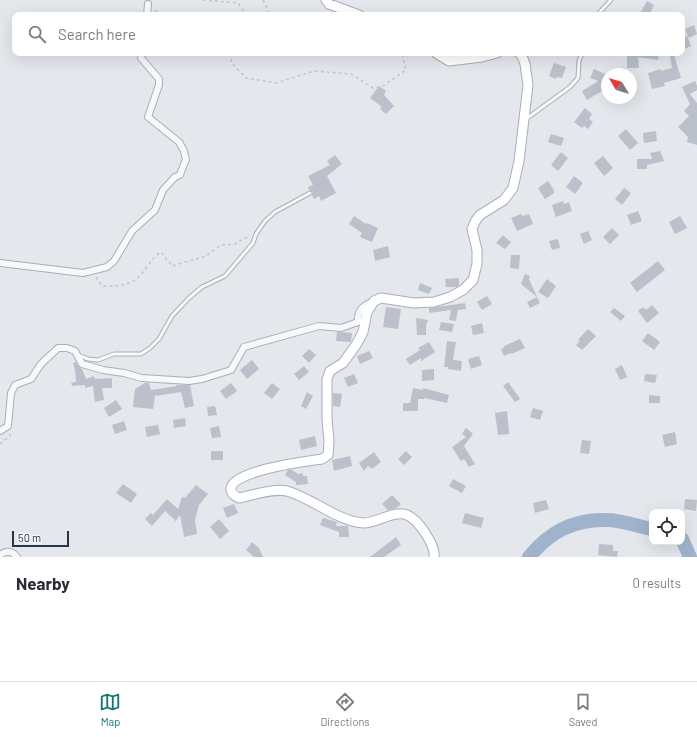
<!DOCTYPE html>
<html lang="en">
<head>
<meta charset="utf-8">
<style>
	body { margin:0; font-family:Barlow,sans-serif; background:#f2f2f3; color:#2b2b33 }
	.controls { position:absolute; right:12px; bottom:12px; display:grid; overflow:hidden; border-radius:8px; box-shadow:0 4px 16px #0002 }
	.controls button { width:36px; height:36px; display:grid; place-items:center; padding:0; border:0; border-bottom:1px solid #e1e1e2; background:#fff; color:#2b2b33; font:20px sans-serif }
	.compass { position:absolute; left:601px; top:68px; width:36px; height:36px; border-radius:50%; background:#fff; box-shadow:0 4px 16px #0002; rotate:308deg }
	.scale { position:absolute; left:12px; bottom:10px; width:57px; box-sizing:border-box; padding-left:4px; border:2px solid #2b3445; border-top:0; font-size:11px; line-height:14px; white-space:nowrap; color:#2b3445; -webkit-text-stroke:3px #f4f6f9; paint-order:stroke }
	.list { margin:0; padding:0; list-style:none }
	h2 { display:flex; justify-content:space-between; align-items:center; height:52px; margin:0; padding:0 16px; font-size:17px }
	h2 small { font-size:13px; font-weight:400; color:#7c7c81 }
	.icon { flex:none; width:22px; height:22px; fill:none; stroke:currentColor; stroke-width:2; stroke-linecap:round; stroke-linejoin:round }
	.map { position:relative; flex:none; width:697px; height:557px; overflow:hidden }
	.search { position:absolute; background:#fff; box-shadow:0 4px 16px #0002; left:12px; right:12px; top:12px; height:44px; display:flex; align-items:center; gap:10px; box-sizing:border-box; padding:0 14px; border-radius:8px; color:#7c7c81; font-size:15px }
	.sheet { height:124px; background:#fff }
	nav { display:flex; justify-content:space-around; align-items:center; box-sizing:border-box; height:56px; border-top:1px solid #e1e1e2; background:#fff; font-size:11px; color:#7c7c81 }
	nav a { display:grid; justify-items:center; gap:2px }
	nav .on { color:#0f766e }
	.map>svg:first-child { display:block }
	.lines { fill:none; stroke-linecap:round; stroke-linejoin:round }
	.river { stroke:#9fb4cc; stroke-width:14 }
	.building { fill:#bbc0ca }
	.lane-casing { stroke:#a9aeb7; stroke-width:5 }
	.street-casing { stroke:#a9aeb7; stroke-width:8 }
	.secondary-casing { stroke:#a9aeb7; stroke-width:11 }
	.path { stroke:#c2c5cb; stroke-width:1.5; stroke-dasharray:3 3; stroke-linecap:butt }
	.lane { stroke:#f7f8fa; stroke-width:3 }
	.street { stroke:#f7f8fa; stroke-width:6 }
	.secondary { stroke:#fff; stroke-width:9 }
</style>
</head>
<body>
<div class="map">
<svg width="697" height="557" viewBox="0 0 697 557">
	<rect width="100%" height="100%" fill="#e4e7ec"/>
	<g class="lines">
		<path class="river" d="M682,539l8,18
			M529,557c20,-25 45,-38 77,-37 15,0 31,6 46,9"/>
	</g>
	<path class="building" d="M647,1l7,4 -5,10h-10z
		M694,25l3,9 -8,4 -4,-9z
		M687,36l4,10 -9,4v-12z
		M627,53h32l-1,7 -20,-3 1,11h-12z
		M674,55l7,23 -17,5 1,3 -13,3 -4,-16 13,-4v2l11,-3 -2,-12z
		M554,63l12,4 -4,11 -5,-1 -1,2 -7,-3z
		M594,69l13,6v13l-20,12 -5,-9 16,-10 -8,-3z
		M695,81l2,5v4l-7,4 7,9v42l-10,-3 1,-5 -10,-10 11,-11 -5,-5 6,-7 -8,-17z
		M379,86l7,5 -2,4 10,11 -8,8 -6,-5 2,-2 -12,-9z
		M585,108l7,6 -3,5 4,3 -5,7 -4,-3 -2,2 -8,-6z
		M626,129l12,14 -8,7 -12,-14z
		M656,131l1,10 -13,2 -1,-10z
		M551,134l13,4 -3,8 -13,-4z
		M660,151l4,10 -17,4v4h-10v-10h15l-2,-6z
		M561,152l7,6 -10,13 -7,-6z
		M335,155l7,9 -15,12 9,17 -15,8 -2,-5 -5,3 -2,-4 1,-3 -4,-2 -1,-3 5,-2 -5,-9 22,-11 -3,-4z
		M603,156l10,12 -9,8 -10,-13z
		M574,176l9,7 -8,11 -9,-7z
		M548,181l6,9v3l-9,6 -7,-11z
		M624,188l7,5 -9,12 -7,-6z
		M563,201l1,3 5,-2 3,9 -16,6 -4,-12z
		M638,211l4,10 -11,4 -4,-10z
		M521,214l1,2 7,-2 4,10 -16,7 -6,-13z
		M354,216l12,8 1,-1 11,5 -6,14 -12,-5 2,-4 -13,-9z
		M680,216l7,12 -12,6 -6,-12z
		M612,228l7,7 -9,9 -7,-7z
		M588,231l4,9 -8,4 -4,-10z
		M503,235l8,7 -6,7 -9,-6z
		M558,239l2,9 -8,2 -3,-9z
		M388,246l2,11 -15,4 -2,-11z
		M511,255h9l-1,14 -9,-1z
		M658,261l7,9 -28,22 -7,-9z
		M525,274l5,2 -1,3 8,18 -16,-13z
		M459,278v7l-2,2h-11l-1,-8z
		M547,279l9,7 -8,12 -10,-6z
		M420,283l12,5 -3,6 -11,-4z
		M487,296l5,8 -10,6 -5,-8z
		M537,297l3,6 -10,5 -3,-6z
		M465,303l1,6 -8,1 -2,11 -7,-1 2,-10 -22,3v-5z
		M652,305l7,8 -12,10 -9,-12 5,-4 3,3z
		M386,307l15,2 -3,20 -15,-2z
		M614,308l11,8 -4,5 -11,-9z
		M416,318l12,2 -2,5v10h-9z
		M441,322l13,2 -2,8 -13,-2z
		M482,323l2,10 -11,2 -2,-9z
		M588,329l8,7 -14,14 -6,-5 4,-4 -2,-1z
		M337,332l15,1 -1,9 -15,-1z
		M648,333l12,9 -6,8 -12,-9z
		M520,339l5,9 -14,6v-1l-7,3 -3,-7 3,-1v-2z
		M447,341l9,1 -3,18 9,1 -1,10 -13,-2v-2h-4z
		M429,342l6,10 -14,9v-3l-11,7 -4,-6 14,-9 -2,-2z
		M309,349l7,6 -7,8 -7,-7z
		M369,351l4,7 -13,6 -3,-8z
		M479,356l3,9 -11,4 -3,-10z
		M252,360l7,9 -12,10 -7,-9z
		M76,362l3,5 3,2 4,10 8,-3 1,3 17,-1v10h-10l2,12 -9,2 -2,-16 -8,2v-3l-13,1 -1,-3 5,-1 -1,-12 -2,-7z
		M622,365l5,12 -7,3 -5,-11z
		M304,366l5,6 -10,8 -5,-6z
		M434,369v11l-12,1v-11z
		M354,374l4,9 -10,4 -4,-9z
		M645,374l12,1 -2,8 -11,-2z
		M508,382l12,17 -5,3 -12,-16z
		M145,383h4l2,7 26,-4 -1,-1h14l4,21 -9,2 -4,-16 -26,4 -2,13 -20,-2 2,-18z
		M231,383l6,8 -11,8 -6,-8z
		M272,383l8,6 -8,10 -8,-6z
		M413,388l10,2v-2l26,7 -2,8 -23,-5v1h-6v12h-15v-8h7z
		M307,392l6,4 -7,13 -5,-3z
		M333,393l9,1 -2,13 -7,-1z
		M649,395l11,1v7h-11z
		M116,400l6,9 -13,8 -5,-9z
		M215,406l2,9 -9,1 -1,-9z
		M533,408l10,3 -3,9 -10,-3z
		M507,411l2,23 -11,1 -3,-22z
		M185,418l1,8 -12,2 -1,-8z
		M124,421l3,9 -12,4 -3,-9z
		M158,425l2,9 -13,3 -2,-10z
		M219,426l2,11 -9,1 -2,-10z
		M466,428l7,6 -9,12 11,18 -6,3 -5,-8 -3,2 -9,-14 14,-10 -4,-3z
		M675,432l2,12 -12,3 -3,-12z
		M315,436l2,10 -16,4 -2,-10z
		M582,440l9,1 -2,13 -9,-1z
		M211,451h12v9h-12z
		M406,451l6,6 -8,8 -6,-6z
		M374,452l7,10 -9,7 -4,-3 -4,5 -5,-8z
		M350,456l2,10 -18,5 -2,-11z
		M288,470h4l6,4 5,-1v3h4l1,8 -12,1v-3l-11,-7z
		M453,479l13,7 -4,7 -13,-7z
		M123,484l14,10 -6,9 -15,-10z
		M196,485l12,9 -9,11 -4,15 2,14 -13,3 -4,-22 -6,8 1,-3 -10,-9 -13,15 -7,-7 6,-6 2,2 14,-16 11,10 4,-12 3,1z
		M392,495l9,9 -5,4 -8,2 -6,-6z
		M685,499l12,1 -1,11 -12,-2z
		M546,500l3,9 -14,4 -2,-10z
		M234,504l4,9 -11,5 -4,-10z
		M465,513l19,5 -3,10 -19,-5z
		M323,518l14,4 -1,4h12l1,11h-10v-5l-19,-7z
		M219,519l10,12 -9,8 -10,-12z
		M396,537l5,8 -17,12h-14z
		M252,542l7,6 4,9h-9l-8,-7z
		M599,544l14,1v6h5l-1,6 -19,-2z"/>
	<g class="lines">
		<defs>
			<path id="lane" d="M597,15l14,-15
				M526,119l44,-32 8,-9 1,-17 3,-8
				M78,355l10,4 10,1 16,-6h27l9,-6 9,-9 13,-23 17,-18 13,-11 23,-11 28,-33 3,-9 9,-13 10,-9 35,-19"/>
			<path id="street" d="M147,15l1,-11
				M0,263l83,10 24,-6 7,-6 18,-30 23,-21 8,-20 12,-13 5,-2 4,-11 2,-4 -2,-9 -5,-9 -31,-25 11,-32v-6l-18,-21 1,-5
				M0,431l8,-5 3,-33 4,-8 16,-6 10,-15 17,-16h9l8,3 7,13 21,6 21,3 18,5 47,3 13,-2 29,-9 13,-23 75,-21 22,2 17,-6c-1,-12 5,-16 14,-20
				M0,555c7,-5 12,-4 17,2"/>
			<path id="secondary" d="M326,0l3,4 30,11
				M436,53l13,8 33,-4 15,-4
				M434,557c2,-11 -16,-38 -27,-42 -14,-5 -29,8 -44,8 -26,-2 -51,-25 -76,-32 -14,-3 -33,4 -48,7 -4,-2 -7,-3 -8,-8 -3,-19 77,-29 91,-31l6,-4 1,-14 -2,-22v-40l3,-8 13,-8 13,-18 7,-13 4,-20 7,-11 7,-3 33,5 20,-1 16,-5 13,-7 10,-10 4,-16v-14l-5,-21 4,-9 4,-5 24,-15 9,-12 6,-27 9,-76 -3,-21 -3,-8 -3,-3"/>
		</defs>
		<use href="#lane" class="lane-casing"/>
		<use href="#street" class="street-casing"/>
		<use href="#secondary" class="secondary-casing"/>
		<path class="path" d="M203,0l35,3 8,12
			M263,0l5,10v5
			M155,10l6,5
			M232,53l-1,9 15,16 30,5 38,-12 37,3 22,14 10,-2 23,-16 -4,-17
			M96,277l6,9c20,0 32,0 44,-18 5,-7 8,-11 15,-16l11,14 34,-10 15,-11 14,-1 15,-9
			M0,444l10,-8 1,-4"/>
		<use href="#lane" class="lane"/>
		<use href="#street" class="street"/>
		<use href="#secondary" class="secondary"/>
	</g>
</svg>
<div class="controls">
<button><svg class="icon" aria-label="locate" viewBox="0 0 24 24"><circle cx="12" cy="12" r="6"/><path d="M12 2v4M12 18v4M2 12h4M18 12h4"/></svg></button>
</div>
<svg class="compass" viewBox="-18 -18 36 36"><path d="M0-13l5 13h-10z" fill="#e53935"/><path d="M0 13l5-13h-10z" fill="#7c7c81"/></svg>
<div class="scale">50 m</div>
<div class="search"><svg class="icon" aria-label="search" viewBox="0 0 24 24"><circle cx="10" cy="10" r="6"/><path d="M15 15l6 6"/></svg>Search here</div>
</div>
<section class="sheet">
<h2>Nearby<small>0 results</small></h2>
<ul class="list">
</ul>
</section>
<nav>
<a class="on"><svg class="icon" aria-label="map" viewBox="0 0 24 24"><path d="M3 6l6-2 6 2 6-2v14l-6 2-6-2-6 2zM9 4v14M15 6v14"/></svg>Map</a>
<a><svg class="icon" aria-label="directions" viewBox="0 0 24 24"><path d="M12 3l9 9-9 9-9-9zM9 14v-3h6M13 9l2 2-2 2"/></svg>Directions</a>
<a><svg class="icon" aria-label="saved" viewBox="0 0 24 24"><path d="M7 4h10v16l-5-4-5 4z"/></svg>Saved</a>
</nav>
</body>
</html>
